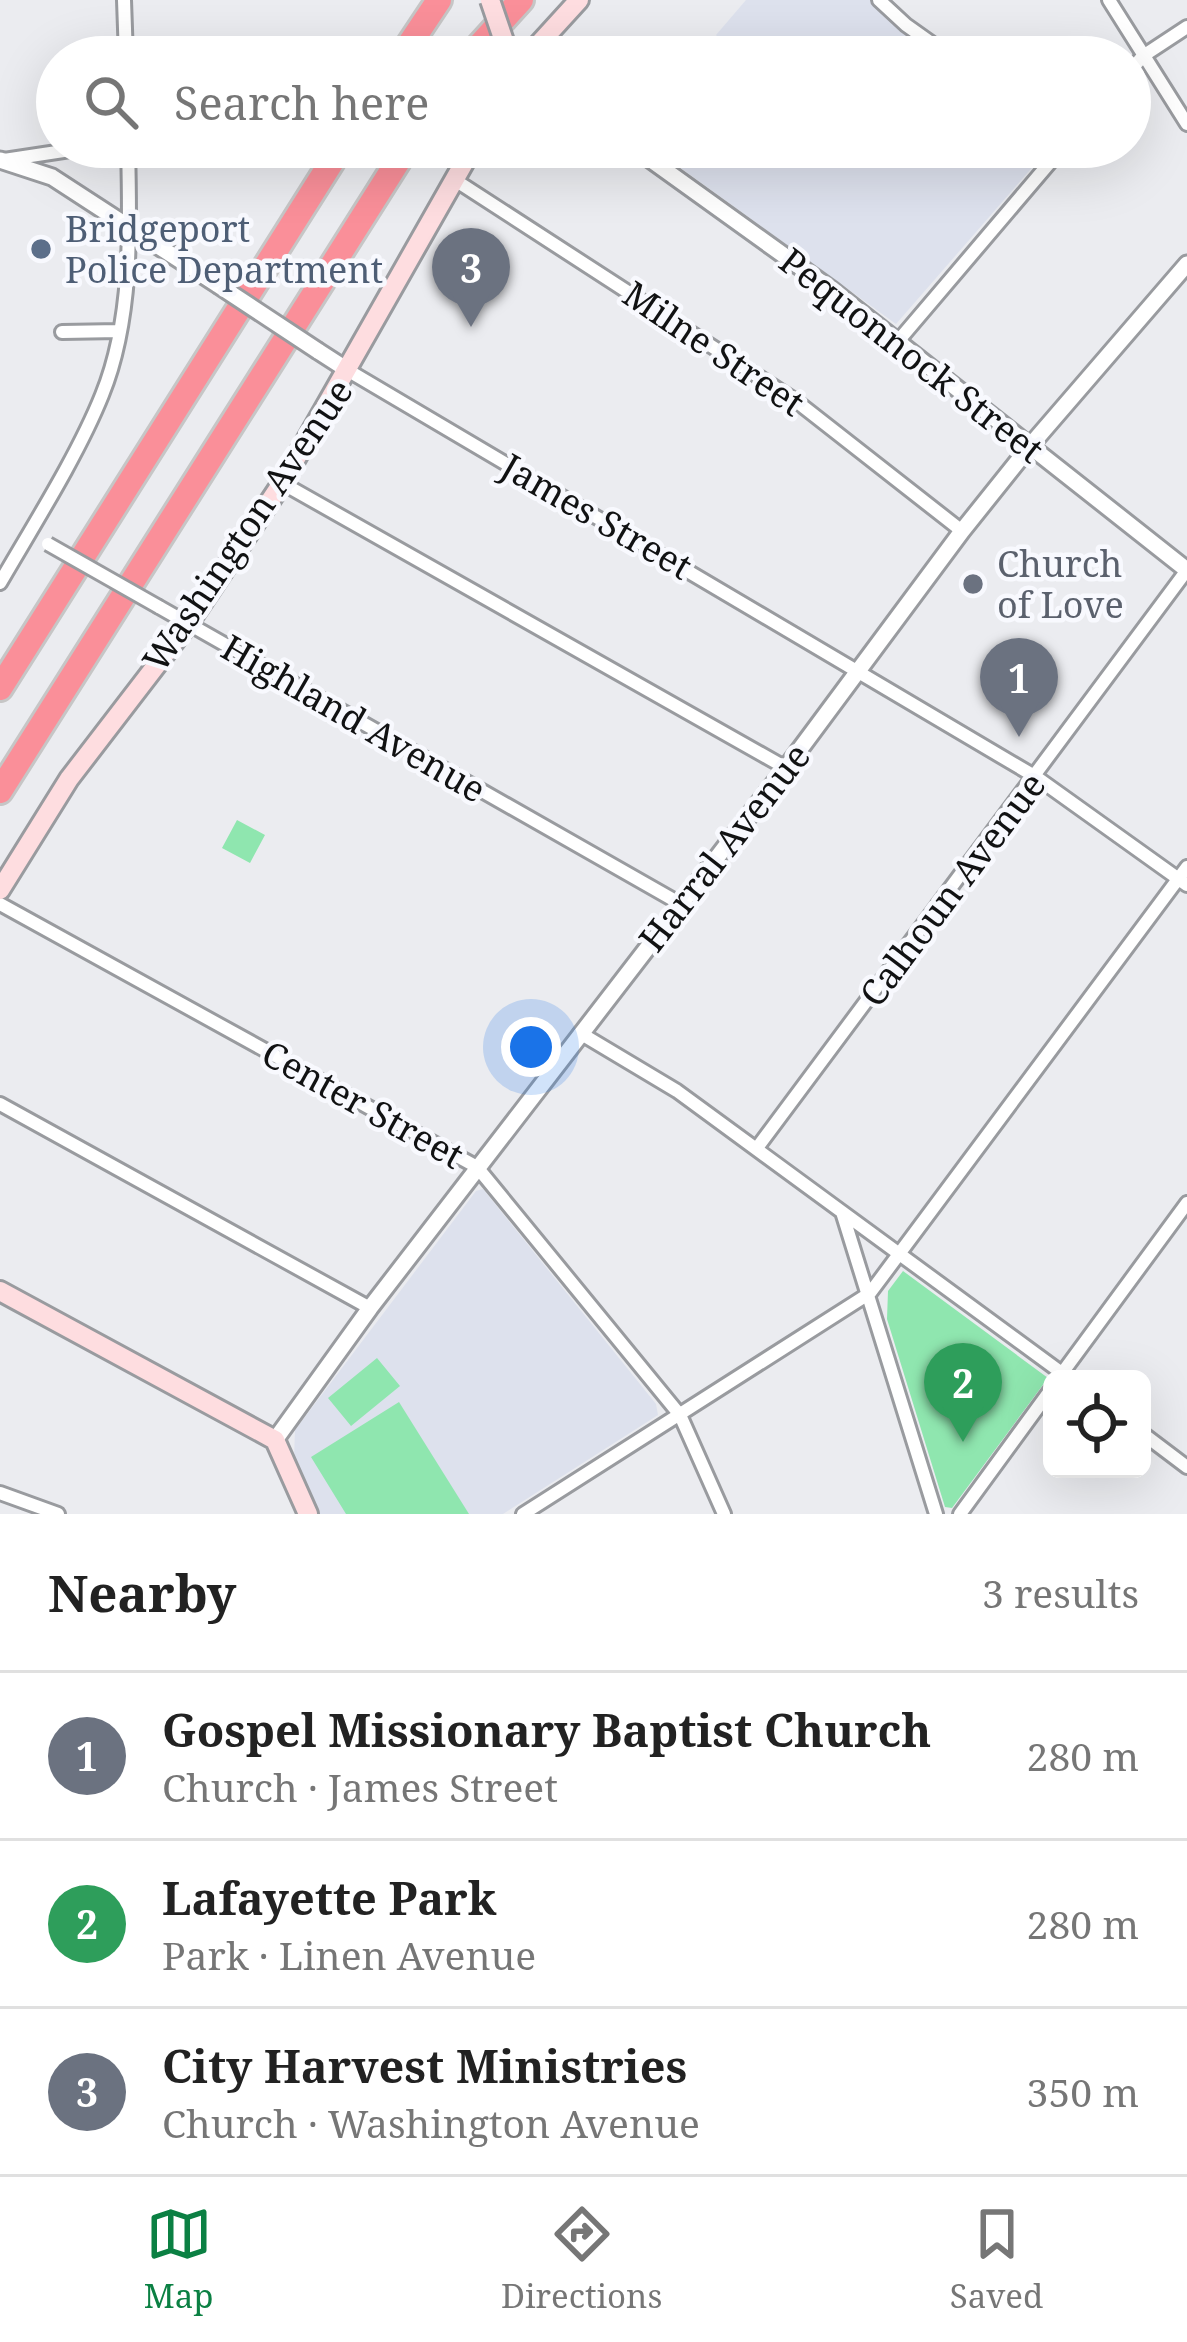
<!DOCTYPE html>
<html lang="en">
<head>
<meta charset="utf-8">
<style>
	body { margin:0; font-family:"Noto Serif",serif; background:#f6f6f6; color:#222 }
	.controls { position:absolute; right:36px; bottom:36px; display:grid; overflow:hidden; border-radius:18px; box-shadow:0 12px 48px #0002 }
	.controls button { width:108px; height:108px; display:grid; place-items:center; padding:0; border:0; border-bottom:3px solid #e0e0e0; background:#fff; color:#222; font:60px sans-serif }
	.you { position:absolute; left:531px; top:1047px; width:42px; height:42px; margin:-30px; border:9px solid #fff; border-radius:50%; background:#1a73e8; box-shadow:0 0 0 18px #1a73e833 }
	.badge { display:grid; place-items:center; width:78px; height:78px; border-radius:50%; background:#0b8043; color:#fff; font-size:39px; font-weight:700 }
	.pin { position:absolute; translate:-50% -99px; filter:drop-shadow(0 3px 6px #0008) }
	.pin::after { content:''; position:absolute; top:63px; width:42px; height:36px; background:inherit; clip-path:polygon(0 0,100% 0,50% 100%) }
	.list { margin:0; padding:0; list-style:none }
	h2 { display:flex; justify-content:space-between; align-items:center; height:156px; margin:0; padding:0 48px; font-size:51px }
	h2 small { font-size:39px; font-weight:400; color:#767676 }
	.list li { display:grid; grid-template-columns:78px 1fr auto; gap:36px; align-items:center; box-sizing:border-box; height:168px; padding:0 48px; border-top:3px solid #e0e0e0 }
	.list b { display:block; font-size:45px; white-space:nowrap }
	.list p { margin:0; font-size:39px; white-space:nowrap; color:#767676 }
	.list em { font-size:39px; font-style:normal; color:#767676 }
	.icon { flex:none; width:66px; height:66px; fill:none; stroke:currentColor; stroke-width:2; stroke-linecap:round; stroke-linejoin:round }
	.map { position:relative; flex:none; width:1187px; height:1514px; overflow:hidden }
	.search { position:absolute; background:#fff; box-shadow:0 12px 48px #0002; left:36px; right:36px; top:36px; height:132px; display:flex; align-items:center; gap:30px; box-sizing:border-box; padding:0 42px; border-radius:66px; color:#767676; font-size:45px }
	.sheet { height:660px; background:#fff }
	nav { display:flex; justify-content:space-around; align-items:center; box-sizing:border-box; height:168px; border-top:3px solid #e0e0e0; background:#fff; font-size:33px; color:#767676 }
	nav a { display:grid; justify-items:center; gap:6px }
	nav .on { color:#0b8043 }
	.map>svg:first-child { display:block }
	.built { fill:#dde1ed }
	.green { fill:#8fe6af }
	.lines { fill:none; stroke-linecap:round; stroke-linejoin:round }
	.minor-casing { stroke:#999b9f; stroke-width:18 }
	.tertiary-casing { stroke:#999b9f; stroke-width:21 }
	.secondary-casing { stroke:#999b9f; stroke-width:24 }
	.motorway-casing { stroke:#c6c6c6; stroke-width:30 }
	.minor { stroke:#fff; stroke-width:12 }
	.tertiary { stroke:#fff; stroke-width:15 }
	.secondary { stroke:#fedde0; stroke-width:18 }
	.motorway { stroke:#fa8f99; stroke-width:24 }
	.minor-bridge-casing { stroke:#999b9f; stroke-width:18; stroke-linecap:butt }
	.tertiary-bridge-casing { stroke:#999b9f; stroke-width:21; stroke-linecap:butt }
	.secondary-bridge-casing { stroke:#999b9f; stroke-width:24; stroke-linecap:butt }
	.minor-bridge { stroke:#fff; stroke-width:12 }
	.tertiary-bridge { stroke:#fff; stroke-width:15 }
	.secondary-bridge { stroke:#fedde0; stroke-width:18 }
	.service-dot { fill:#5c6f8a; stroke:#f8f9fe; stroke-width:4.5 }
	.worship-dot { fill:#6b7280; stroke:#f8f9fe; stroke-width:4.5 }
	.labels { text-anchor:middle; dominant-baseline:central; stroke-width:9; stroke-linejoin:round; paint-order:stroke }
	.service-label { font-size:36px; fill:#4e5e75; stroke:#f8f9fe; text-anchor:start }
	.street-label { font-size:36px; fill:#111213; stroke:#f8f9fe }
	.worship-label { font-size:36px; fill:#5b616d; stroke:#f8f9fe; text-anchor:start }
</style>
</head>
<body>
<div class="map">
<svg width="1187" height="1514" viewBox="0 0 1187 1514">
	<rect width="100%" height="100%" fill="#ebecf0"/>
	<path class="built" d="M746,0h124l19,20 54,37h-207l-20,-22z
		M675,147h375l-154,177 -229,-166z
		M483,1189l173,215 2,11 -155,99h-184l-25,-55 1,-29 181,-239z"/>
	<path class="green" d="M237,820l28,15 -15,28 -28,-15z
		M903,1271l145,107 -96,130 -7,-1 -58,-188 1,-28z
		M377,1358l23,28 -49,40 -23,-28z
		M399,1402l70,112h-123l-35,-57z"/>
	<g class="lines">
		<defs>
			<path id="minor" d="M124,0l2,57
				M879,0l27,25 45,32
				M1109,0l78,124
				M1130,71l13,-15 44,-29
				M4,160l86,-13
				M455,180l341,221 166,130
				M62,332l57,-1
				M899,340l164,-193
				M349,371l687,406 151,108
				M282,483l504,285
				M0,583c33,-57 78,-128 102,-188 31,-76 28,-168 26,-248
				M159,607l520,296
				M0,904l477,263 203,248 44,99
				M580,1033l97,58 393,288
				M0,1104l370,204
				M757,1148l430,-578
				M842,1212l94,302
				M1060,1376l127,-173
				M1142,1433l45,34
				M0,1493l58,21
				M523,1514l347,-221 317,-426
				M960,1514l92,-126"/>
			<path id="tertiary" d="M633,147l199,143 355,280
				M0,160l52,17 166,108
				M318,351l31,20
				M275,1440l95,-132 416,-540 176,-237 68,-85 157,-182"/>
			<path id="secondary" d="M527,57l52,-57
				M0,890l69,-111 119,-155 94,-141 191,-336
				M0,1291l275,149 33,74"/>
			<path id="motorway" d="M401,57l38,-57
				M469,57l52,-57
				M0,688l341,-541
				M0,791l407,-644"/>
		</defs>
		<use href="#minor" class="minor-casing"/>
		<use href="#tertiary" class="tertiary-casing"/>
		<use href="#secondary" class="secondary-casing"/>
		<use href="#motorway" class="motorway-casing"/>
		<use href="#minor" class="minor"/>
		<use href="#tertiary" class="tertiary"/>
		<use href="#secondary" class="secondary"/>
		<use href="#motorway" class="motorway"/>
		<defs>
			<path id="minor-bridge" d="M48,544l111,63"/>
			<path id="tertiary-bridge" d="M218,285l100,66"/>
			<path id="secondary-bridge" d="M490,0l16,47"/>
		</defs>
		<use href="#minor-bridge" class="minor-bridge-casing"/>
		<use href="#tertiary-bridge" class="tertiary-bridge-casing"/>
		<use href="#secondary-bridge" class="secondary-bridge-casing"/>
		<use href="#minor-bridge" class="minor-bridge"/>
		<use href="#tertiary-bridge" class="tertiary-bridge"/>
		<use href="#secondary-bridge" class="secondary-bridge"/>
	</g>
	<circle class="service-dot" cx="41" cy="249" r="12"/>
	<circle class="worship-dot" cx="973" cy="584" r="12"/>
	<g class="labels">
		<g class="service-label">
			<text x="65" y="228">Bridgeport<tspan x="65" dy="41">Police Department</tspan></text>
		</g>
		<g class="street-label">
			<text transform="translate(714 348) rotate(34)">Milne Street</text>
			<text transform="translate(912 355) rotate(38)">Pequonnock Street</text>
			<text transform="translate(597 516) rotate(30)">James Street</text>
			<text transform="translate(247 525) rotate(-56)">Washington Avenue</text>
			<text transform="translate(354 718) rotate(30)">Highland Avenue</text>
			<text transform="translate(724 847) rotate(-52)">Harral Avenue</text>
			<text transform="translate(952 889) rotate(-53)">Calhoun Avenue</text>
			<text transform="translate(363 1104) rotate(29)">Center Street</text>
		</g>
		<g class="worship-label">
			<text x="997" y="563">Church<tspan x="997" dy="41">of Love</tspan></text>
		</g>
	</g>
</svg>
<div class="controls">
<button><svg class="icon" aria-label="locate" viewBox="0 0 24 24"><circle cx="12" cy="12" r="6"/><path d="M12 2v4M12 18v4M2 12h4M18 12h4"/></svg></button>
</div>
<div class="you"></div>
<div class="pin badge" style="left:1019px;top:737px;background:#6b7280">1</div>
<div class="pin badge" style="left:963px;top:1442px;background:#2e9e5b">2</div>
<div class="pin badge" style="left:471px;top:327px;background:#6b7280">3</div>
<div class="search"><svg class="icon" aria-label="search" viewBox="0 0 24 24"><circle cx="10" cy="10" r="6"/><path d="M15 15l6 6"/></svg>Search here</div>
</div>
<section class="sheet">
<h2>Nearby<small>3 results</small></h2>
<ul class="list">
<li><span class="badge" style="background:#6b7280">1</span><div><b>Gospel Missionary Baptist Church</b><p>Church · James Street</p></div><em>280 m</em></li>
<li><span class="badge" style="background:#2e9e5b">2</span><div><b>Lafayette Park</b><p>Park · Linen Avenue</p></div><em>280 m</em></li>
<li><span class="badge" style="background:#6b7280">3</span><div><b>City Harvest Ministries</b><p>Church · Washington Avenue</p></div><em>350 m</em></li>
</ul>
</section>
<nav>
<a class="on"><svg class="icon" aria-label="map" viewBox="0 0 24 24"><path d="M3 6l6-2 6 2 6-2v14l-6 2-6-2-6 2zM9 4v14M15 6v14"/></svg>Map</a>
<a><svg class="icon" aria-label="directions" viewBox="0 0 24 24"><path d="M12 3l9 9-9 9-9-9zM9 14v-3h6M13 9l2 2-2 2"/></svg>Directions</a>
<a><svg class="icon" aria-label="saved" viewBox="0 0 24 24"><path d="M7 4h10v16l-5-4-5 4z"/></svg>Saved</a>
</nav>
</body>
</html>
